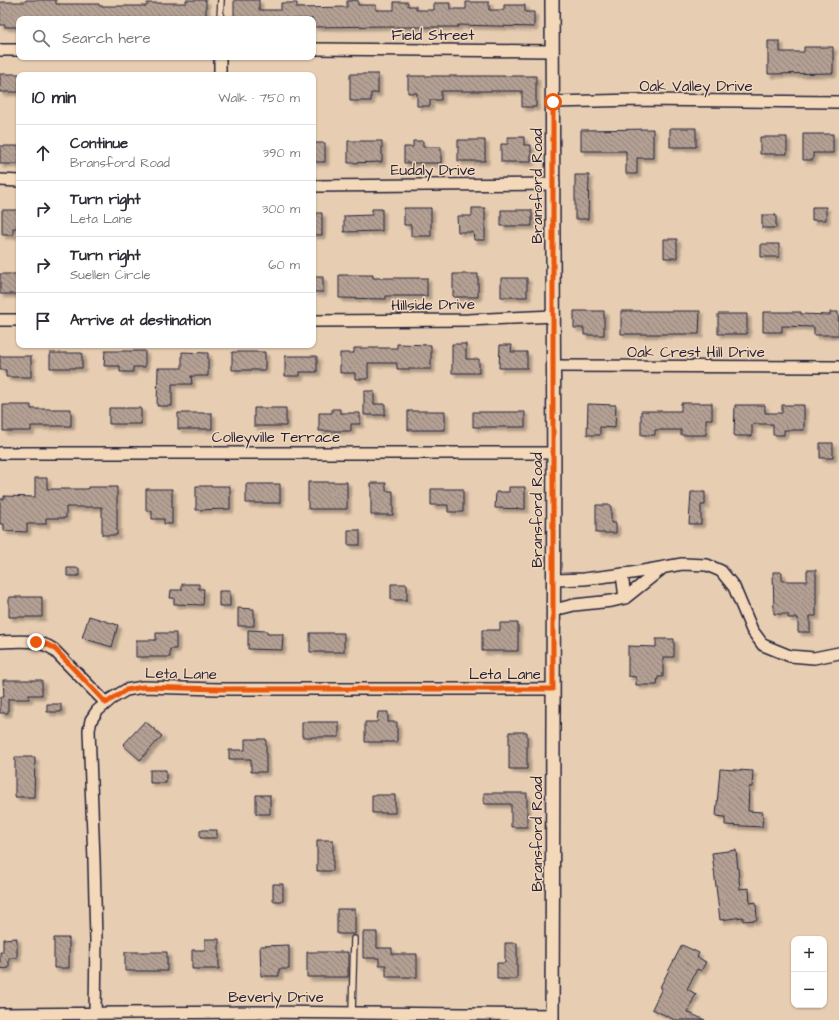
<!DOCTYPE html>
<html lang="en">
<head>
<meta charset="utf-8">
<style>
	body { margin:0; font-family:"Architects Daughter",sans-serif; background:#f7f7f7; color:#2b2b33 }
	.controls { position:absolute; right:12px; bottom:12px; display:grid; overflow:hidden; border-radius:8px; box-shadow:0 1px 3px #0004 }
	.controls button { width:36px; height:36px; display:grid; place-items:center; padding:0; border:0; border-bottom:1px solid #e1e1e2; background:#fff; color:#2b2b33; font:20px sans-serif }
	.stop { position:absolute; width:12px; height:12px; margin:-9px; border:3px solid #ea580c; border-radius:50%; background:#fff }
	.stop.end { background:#ea580c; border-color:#fff; box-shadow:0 1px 4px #0008 }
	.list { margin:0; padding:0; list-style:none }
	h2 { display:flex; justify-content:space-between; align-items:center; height:52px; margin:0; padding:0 16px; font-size:17px }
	h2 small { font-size:13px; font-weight:400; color:#7c7c81 }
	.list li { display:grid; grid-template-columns:26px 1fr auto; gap:12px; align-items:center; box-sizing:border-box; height:56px; padding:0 16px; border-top:1px solid #e1e1e2 }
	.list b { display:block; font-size:15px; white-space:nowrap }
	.list p { margin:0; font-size:13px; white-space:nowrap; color:#7c7c81 }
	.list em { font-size:13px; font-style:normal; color:#7c7c81 }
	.icon { flex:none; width:22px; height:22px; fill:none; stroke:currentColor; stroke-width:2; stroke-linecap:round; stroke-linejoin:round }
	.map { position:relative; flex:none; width:839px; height:1020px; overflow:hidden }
	.search { position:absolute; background:#fff; box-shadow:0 1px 3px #0004; left:16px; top:16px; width:300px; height:44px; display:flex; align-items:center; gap:10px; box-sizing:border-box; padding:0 14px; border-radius:8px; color:#7c7c81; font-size:15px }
	.panel { position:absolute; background:#fff; box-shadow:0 1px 3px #0004; left:16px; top:72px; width:300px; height:276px; border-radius:8px }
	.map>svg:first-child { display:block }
	.building { fill:url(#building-back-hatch); stroke:#22223b; filter:url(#shadow) }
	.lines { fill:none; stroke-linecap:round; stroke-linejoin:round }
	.service-casing { stroke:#22223b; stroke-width:8 }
	.minor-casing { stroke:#22223b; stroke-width:14 }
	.tertiary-casing { stroke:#22223b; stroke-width:16 }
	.service { stroke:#f4d8ba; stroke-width:5.5 }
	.minor { stroke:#f4d8ba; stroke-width:11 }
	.tertiary { stroke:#f4d8ba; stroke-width:13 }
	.route { stroke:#ea580c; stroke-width:5 }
	.labels { text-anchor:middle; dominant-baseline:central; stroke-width:3; stroke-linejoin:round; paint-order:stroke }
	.street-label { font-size:15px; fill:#22223b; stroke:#f4d8ba }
</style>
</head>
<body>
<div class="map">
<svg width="839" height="1020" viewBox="0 0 839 1020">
	<defs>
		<pattern id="building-back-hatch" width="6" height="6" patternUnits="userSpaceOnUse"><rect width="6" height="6" fill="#b4a093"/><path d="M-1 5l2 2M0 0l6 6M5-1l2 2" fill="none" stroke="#928279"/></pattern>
		<filter id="shadow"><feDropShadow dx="3.5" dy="3.5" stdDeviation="1" flood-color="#0004"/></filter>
	</defs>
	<rect width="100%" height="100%" fill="#e7cdb2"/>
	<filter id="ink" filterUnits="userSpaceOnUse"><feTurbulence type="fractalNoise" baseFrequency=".025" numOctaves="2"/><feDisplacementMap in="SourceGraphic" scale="8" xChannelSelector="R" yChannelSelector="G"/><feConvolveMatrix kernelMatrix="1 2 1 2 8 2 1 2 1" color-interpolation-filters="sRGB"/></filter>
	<g filter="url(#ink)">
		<path class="building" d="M26,0h30v4h43v2h48v-3h39v-3h20v19h-187v8h-14v-2h-5v-23h25z
			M234,0h25v10h22v-7h16v5l50,-1v-6l11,-1v5h18v5h18v-8h14v4h8v4h18v-7h16v6h16v-7h23v8h15v-5h21v7h9v15l-76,-2v2h-72v-1l-73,1v-8h-79z
			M768,41h12v11h24v-5h29v26l-65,1z
			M0,74h19v18h-19z
			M350,74h28v19h-7v8h-21z
			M408,76h128v31h-14v-16h-81v9h-11v6h-13v-13h-9z
			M670,128h26v19h-26z
			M653,129v29h-16v16h-11v-23h-45v-21z
			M803,134h30v19h-20v7h-10z
			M508,137h16v8h7v17h-30v-18h7z
			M760,137h27v17h-27z
			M458,140h27v21h-27z
			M348,141h34v21l-34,1z
			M413,141h10v6h18v16h-37v-16h9z
			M313,143h12v19h-12z
			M0,146h19v18h-19z
			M575,175h14l-1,44h-13z
			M812,207h14v13h-14z
			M404,208h27v28h-20v-11h-7z
			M472,208h13v32h-11l-1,-8h-15l-1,-16h15z
			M372,209h10v22l-38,1v-16l28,-1z
			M2,210h17v18h-6v7h-11z
			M501,210h31v16h-31z
			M313,213h9v22h-9z
			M762,215h14v13h-14z
			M664,239h13v19h-13z
			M761,244h18v13h-18z
			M0,274h19v20h-19z
			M453,274h25v23h-25z
			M339,275h34v3h54v18h-41v3l-47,-1z
			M313,277h10v15h-10z
			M501,278h26v19h-26z
			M574,311h30v24h-20v-7h-10z
			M621,311h79l-1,23h-78z
			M763,312h38v2l29,1v-3h8l1,23h-25v-8l-32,-1v6h-19z
			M718,314h29v20h-29z
			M397,344l34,1v24h-34v-6h-29v16h-13v-6h-15v-20h14v-5h43z
			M452,344h14v15h13v14h-27z
			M500,345h12l-1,7h16v16h-28z
			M105,351h40v16h-12v5h-13v-6h-16z
			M182,352l26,1v23h-17l1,8h-20v22h-15l1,-38h24z
			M232,352h33v18h-33z
			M50,353h32v15h-32z
			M0,356h31v21h-25v-7h-6z
			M285,356h32v16h-17v4h-15z
			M364,391h10v13h11v11h-21z
			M681,403h31v16h-6v16h-25v-5h-26v5h-14v-24h40z
			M588,404l28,1 -1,23 -15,-1v8h-13z
			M3,405h28v4h40v17h-40v5h-28z
			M735,405h30v8h17v-8h22v25h-20v5h-11v-11h-21v12h-18z
			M109,408h32v16h-32z
			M254,408h32v18h-32z
			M332,409h8v4h20v11h-9v7h-32v-18h13z
			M408,411h37v19h-37z
			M473,412h52v15h-52z
			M178,413h34v16h-34z
			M820,443h13v15h-13z
			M35,478h12v11h41v-2h29v48h-15v-28h-36v11h-20v6h-19v8l-23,-1v-7h-4v-25h4v-3l31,1z
			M308,482h39v27h-39z
			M371,483h15v8h7v24h-22z
			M246,484h34v19h-34z
			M196,486h34v23l-34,1z
			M509,487h16v22l-30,-1 1,-16h13z
			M146,489h26v35h-8v-5h-12v-8h-6z
			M431,489h32v23h-15v-7h-17z
			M691,492h14v13h-4v19h-12z
			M596,505h15v18h5v10h-20z
			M348,530h12v15h-12z
			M67,568h12v8h-12z
			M807,570h9v46h-6v16h-12v-14h-10v-4h-14l-1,-42h9v9h25z
			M182,584h17v5h5l-1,16 -29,-1v-6h-4l1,-8h11z
			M391,584h16v16h-16z
			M219,591h11v15h-11z
			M9,597h33v20h-33z
			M238,608l16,1v17h-16z
			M89,616l29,9 -6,22 -30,-9z
			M500,623h18v28h-36v-21h18z
			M248,630l19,1v3h16l-1,16 -34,-1z
			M156,633h20v16h-6v8h-34v-17h20z
			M310,633h34v19h-34z
			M656,639h18v18h-11v20h-5l-1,8h-21v-8l-8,-1v-30l28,1z
			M3,680h39v15h-13v4h-21v14h-8v-16h4z
			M47,704h14v8h-14z
			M378,712h10v10h9v20h-32v-20h12z
			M145,721l17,15 -22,24 -17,-15z
			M302,722h37v15h-37z
			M509,732h18v37h-18z
			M245,739h21v33h-15v-13h-22v-9h16z
			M15,757h20l-1,40h-19z
			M720,769l33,2 -1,16h-3l-1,24 15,1 -1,15 -37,-2v-8l-9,-1z
			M150,770h16v13h-16z
			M484,793h43v34h-16v-23h-27z
			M256,795h14v19h-14z
			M372,795h23v18h-23z
			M200,830h17v8h-17z
			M317,840h16v31h-16z
			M736,850l4,39 9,-1 1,15 6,-1 1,18 -14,1v-4l-23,3 -8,-67z
			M273,884h10v17h-10z
			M337,909h18v25h-18z
			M363,932h14v16h15v6h25v23h-31v-12h-7v-7h-16z
			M17,938v20h-8v10l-9,1v-17h3v-13z
			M54,938h15v30h-15z
			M205,939h14v30h-27v-19h13z
			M505,943h12v36h-20v-16h8z
			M289,945v24h-10v7h-18l-1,-30z
			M682,945l17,8 -2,4 9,5 -5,9 -4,-2 -10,20 9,5 -9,18 18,8h-30l-23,-11 10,-21 -2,-1z
			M125,952h42v19h-42z
			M307,952h41v25h-41z"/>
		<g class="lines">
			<defs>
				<path id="service" d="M220,19l1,-19
					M352,1013l2,-74"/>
				<path id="minor" d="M313,49l239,2
					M0,50h19
					M220,75v-18
					M553,102l84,-2 202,2
					M0,180l19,1
					M313,186l241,-2
					M0,320h19
					M313,321l155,-1 86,-4
					M553,366l286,1
					M0,453h553
					M622,574l3,24
					M554,580l30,-1 48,-6 50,-9 25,1 14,6 13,16 18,43 11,15 27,11 24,2 25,-5
					M554,610l20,-5 38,-4 13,-3 39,-31
					M0,642c18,-1 38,-3 53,7l53,54
					M0,1014l258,-2 294,3
					M95,1014l1,-74 -2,-80 -5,-130 2,-10 6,-9 14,-12 15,-9 17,-3 76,2h334"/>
				<path id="tertiary" d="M552,1020c2,-340 3,-680 0,-1020"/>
			</defs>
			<use href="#service" class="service-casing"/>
			<use href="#minor" class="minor-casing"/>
			<use href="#tertiary" class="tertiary-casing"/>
			<use href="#service" class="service"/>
			<use href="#minor" class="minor"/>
			<use href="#tertiary" class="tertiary"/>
		</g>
	</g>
	<g class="lines" filter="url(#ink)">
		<path class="route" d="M36,642l10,2 8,4 52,55 20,-13 17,-3 75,2h335v-587"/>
	</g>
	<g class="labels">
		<g class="street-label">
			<text x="433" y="35">Field Street</text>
			<text x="696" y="86">Oak Valley Drive</text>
			<text x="433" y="170">Eudaly Drive</text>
			<text transform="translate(537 186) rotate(-90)">Bransford Road</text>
			<text transform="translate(433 305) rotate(-1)">Hillside Drive</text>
			<text x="696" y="352">Oak Crest Hill Drive</text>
			<text x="276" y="437">Colleyville Terrace</text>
			<text transform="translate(537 510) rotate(-90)">Bransford Road</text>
			<text transform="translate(181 674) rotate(1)">Leta Lane</text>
			<text x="505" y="674">Leta Lane</text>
			<text transform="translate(537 834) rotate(-90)">Bransford Road</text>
			<text x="276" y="997">Beverly Drive</text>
		</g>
	</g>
</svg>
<div class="controls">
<button>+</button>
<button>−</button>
</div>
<div class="stop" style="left:553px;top:102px"></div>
<div class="stop end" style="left:36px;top:642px"></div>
<div class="search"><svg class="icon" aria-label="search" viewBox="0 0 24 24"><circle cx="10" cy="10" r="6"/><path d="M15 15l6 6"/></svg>Search here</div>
<section class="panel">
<h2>10 min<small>Walk · 750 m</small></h2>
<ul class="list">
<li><svg class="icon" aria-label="ahead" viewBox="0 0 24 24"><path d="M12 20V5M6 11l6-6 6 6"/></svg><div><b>Continue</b><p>Bransford Road</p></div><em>390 m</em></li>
<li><svg class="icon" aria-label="right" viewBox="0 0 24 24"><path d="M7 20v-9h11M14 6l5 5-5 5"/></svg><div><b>Turn right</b><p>Leta Lane</p></div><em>300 m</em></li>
<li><svg class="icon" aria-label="right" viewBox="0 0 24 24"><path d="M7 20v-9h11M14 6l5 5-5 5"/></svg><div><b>Turn right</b><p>Suellen Circle</p></div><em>60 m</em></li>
<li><svg class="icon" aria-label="arrive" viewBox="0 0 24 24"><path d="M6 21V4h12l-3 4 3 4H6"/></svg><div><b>Arrive at destination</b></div></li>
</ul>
</section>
</div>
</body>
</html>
